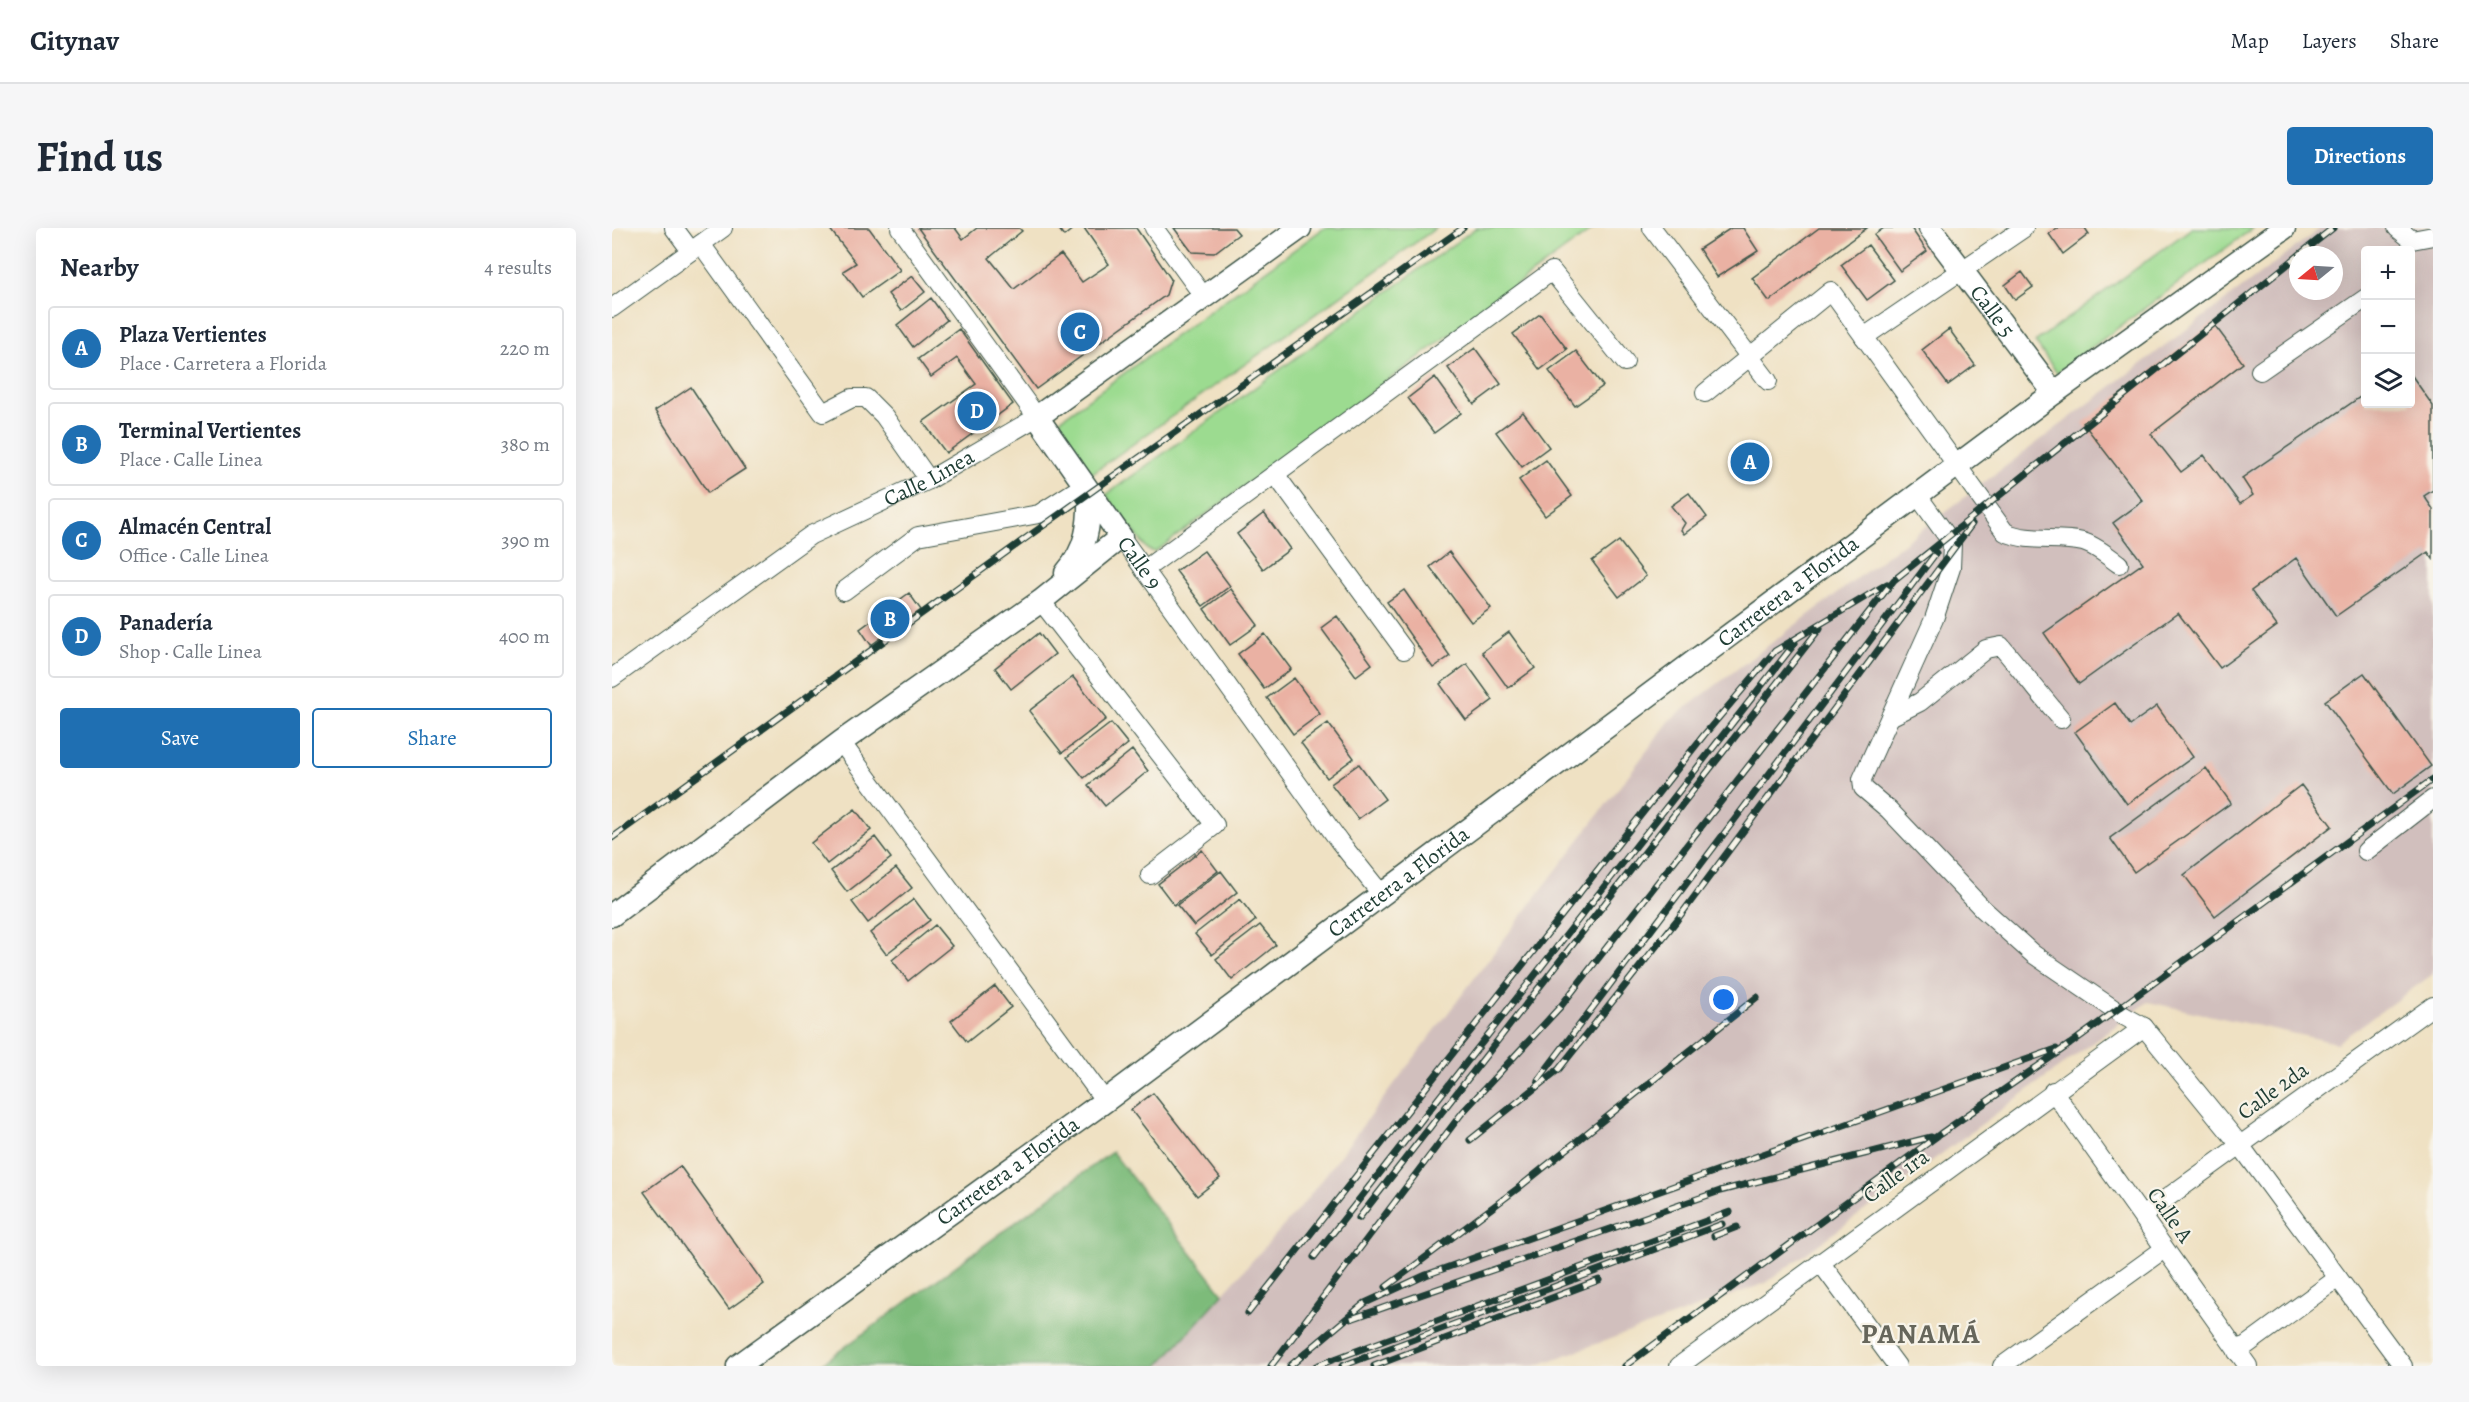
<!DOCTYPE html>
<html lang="en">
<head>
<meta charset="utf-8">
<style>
	body { margin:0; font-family:Alegreya,serif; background:#f6f6f7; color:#1f2937 }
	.controls { position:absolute; right:18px; top:18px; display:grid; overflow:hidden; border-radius:6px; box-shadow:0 6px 24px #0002 }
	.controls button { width:54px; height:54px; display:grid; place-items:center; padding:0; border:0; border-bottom:2px solid #e0e1e3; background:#fff; color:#1f2937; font:30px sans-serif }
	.compass { position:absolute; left:1677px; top:18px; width:54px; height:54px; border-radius:50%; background:#fff; box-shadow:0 6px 24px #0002; rotate:252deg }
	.you { position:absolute; left:1112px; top:772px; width:21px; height:21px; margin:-15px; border:4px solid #fff; border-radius:50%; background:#1a73e8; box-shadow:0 0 0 9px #1a73e833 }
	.badge { display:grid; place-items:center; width:39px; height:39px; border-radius:50%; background:#1f6fb2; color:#fff; font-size:20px; font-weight:700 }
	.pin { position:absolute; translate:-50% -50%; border:3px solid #fff; box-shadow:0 2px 6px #0006 }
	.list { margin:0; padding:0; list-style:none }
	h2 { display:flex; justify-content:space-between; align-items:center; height:78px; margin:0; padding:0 24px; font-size:26px }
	h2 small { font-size:20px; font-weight:400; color:#747a83 }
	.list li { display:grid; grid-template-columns:39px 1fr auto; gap:18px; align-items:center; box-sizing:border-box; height:84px; margin:0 12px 12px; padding:0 12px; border:2px solid #e0e1e3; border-radius:6px }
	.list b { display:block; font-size:22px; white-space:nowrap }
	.list p { margin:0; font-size:20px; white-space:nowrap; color:#747a83 }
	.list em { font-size:20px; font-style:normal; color:#747a83 }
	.actions { display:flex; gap:12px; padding:18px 24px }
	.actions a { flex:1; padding:14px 0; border:2px solid #1f6fb2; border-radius:6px; text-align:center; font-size:21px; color:#1f6fb2 }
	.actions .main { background:#1f6fb2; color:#fff }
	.icon { flex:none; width:33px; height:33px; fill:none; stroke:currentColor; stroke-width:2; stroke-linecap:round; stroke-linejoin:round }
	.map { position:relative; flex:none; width:1821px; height:1138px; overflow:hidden; border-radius:6px }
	header { display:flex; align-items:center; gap:36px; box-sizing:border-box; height:84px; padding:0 30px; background:#fff; border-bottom:2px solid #e0e1e3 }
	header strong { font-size:28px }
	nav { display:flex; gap:33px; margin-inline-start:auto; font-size:21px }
	.intro { display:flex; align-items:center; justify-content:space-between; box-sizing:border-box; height:144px; padding:0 36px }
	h1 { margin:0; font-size:42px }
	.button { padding:15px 27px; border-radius:6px; background:#1f6fb2; color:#fff; font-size:21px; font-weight:700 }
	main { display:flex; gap:36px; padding:0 36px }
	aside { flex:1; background:#fff; border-radius:6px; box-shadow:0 6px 24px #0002 }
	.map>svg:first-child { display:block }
	.industrial { fill:#d1bfbd; fill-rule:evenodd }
	.green { fill:#9cdb90; stroke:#5e8c62; stroke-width:1.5 }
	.forest { fill:#7dbb7a; stroke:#4e7c57; stroke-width:1.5 }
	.building { fill:#eab1a3 }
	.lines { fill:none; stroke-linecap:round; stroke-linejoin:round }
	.minor-casing { stroke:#3e5649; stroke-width:20 }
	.major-casing { stroke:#3e5649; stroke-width:25 }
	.minor { stroke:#fff; stroke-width:18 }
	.major { stroke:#fff; stroke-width:22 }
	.rail-casing { stroke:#1f3d34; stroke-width:7 }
	.rail { stroke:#f7f3e8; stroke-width:4.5; stroke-dasharray:14; stroke-linecap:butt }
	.labels { text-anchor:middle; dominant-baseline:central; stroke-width:4.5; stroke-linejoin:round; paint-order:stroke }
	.street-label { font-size:22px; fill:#1f3d34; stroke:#f7f3e8 }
	.district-label { font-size:28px; font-weight:bold; letter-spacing:1.5px; fill:#66665b; stroke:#f7f3e8 }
</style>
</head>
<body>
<header>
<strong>Citynav</strong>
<nav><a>Map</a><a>Layers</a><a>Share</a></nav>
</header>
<div class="intro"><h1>Find us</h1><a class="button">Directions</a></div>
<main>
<aside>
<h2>Nearby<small>4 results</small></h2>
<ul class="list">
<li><span class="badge">A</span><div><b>Plaza Vertientes</b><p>Place · Carretera a Florida</p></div><em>220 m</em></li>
<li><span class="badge">B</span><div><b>Terminal Vertientes</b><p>Place · Calle Linea</p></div><em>380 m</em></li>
<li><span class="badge">C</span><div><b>Almacén Central</b><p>Office · Calle Linea</p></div><em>390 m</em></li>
<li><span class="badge">D</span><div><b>Panadería</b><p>Shop · Calle Linea</p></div><em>400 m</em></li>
</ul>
<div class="actions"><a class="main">Save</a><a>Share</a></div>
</aside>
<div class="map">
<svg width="1821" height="1138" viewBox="0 0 1821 1138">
	<rect width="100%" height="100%" fill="#f7f3e8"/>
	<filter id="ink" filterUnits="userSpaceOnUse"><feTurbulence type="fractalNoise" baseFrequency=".0167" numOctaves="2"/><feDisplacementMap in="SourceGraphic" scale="12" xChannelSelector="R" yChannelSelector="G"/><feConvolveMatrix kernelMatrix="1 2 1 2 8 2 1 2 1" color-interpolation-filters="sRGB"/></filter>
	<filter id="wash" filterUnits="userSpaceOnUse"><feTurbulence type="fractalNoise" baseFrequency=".008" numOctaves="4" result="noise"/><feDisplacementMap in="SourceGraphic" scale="24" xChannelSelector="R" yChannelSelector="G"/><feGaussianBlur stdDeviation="1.35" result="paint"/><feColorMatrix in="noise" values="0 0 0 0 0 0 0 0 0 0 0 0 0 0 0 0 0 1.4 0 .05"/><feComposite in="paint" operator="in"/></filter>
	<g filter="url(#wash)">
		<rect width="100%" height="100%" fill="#efe1c3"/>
		<path class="industrial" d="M1709,0h112v746l-96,69 -189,-41 -382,281 -231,83h-377l146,-163 367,-484zM1754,22h44v154h-44zM1686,27h36v36h-36z"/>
		<path class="green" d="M712,0h112l-345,246 -34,-52z
			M864,0h118l-439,324 -7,-2 -42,-55z
			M1580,0h61l-196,145 -22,-31z"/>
		<path class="forest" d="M500,924l111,142 -65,72h-339z"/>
		<g id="blocks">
			<path class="building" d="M217,0h40l31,42 -38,27 -19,-26 13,-8z
				M306,0h37l8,11 14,-11h42l3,3 -33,27 25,31 47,-35 21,28 27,-18 -25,-36h52l35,51 -5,16 -130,94z
				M446,0h16l-10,8z
				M562,0h60l5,6 -25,19 -22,-1z
				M1119,0h12l15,23 -41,26 -18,-28z
				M1207,0h48l-98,73 -17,-23z
				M1272,0h27l16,23 -27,20 -26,-36z
				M1445,0h28l4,6 -26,20 -14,-20z
				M1256,17l26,35 -27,20 -26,-35z
				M1410,44l11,15 -18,13 -10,-15z
				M300,48l13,16 -24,19 -13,-17z
				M319,70l16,22 -34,27 -16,-22z
				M928,86l27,35 -27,21 -27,-36z
				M1601,95l30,40 -92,71 30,38 23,-17 36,49 13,-9 -11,-17 124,-85v11h44v-31l23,33v84l-9,6 9,13v50l-5,-7 -92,64 -40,-58 -45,33 26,35 -57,42 -42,-55 -99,71 -35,-51 99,-70 -30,-40 30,-22 -60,-78z
				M347,101l54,75 -67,49 -23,-31 53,-38 -19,-26 -26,19 -13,-18z
				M1337,101l26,36 -27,20 -26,-35z
				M863,120l26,36 -27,20 -26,-36z
				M964,123l27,35 -28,20 -26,-35z
				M823,149l26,36 -27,20 -26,-35z
				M79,159l54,82 -37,24 -53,-82z
				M911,184l26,35 -27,20 -26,-35z
				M934,232l26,36 -27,20 -26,-36z
				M1077,265l18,24 -23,17 -3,-4 4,-7 -14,-17z
				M652,285l26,36 -27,20 -26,-35z
				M1007,313l27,35 -27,21 -27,-36z
				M592,323l26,35 -27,20 -27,-35z
				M837,324l42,56 -20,14 -41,-55z
				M619,361l27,36 -28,20 -26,-36z
				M792,362l46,66 -17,12 -46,-66z
				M297,365l12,17 -50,35 -11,-16z
				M725,388l35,48 -16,12 -35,-48z
				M897,404l26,36 -27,20 -26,-36z
				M427,405l16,21 -44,35 -16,-21z
				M653,406l26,35 -27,20 -26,-35z
				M855,436l26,36 -27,20 -26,-36z
				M1752,445l67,93 -38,28 -68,-93z
				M461,449l33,42 -44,34 -33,-42z
				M682,450l26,36 -27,20 -26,-36z
				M1503,475l15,22 27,-19 36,51 -66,47 -52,-72z
				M499,495l17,21 -44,34 -17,-21z
				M716,495l26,35 -27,20 -26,-35z
				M520,522l16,21 -43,35 -17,-21z
				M747,536l26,35 -27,20 -27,-35z
				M1594,540l25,35 -97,69 -24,-34z
				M1689,557l31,41 -117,90 -31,-41z
				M243,581l16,21 -44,34 -16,-21z
				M263,609l16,21 -44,34 -16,-21z
				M590,622l16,21 -44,34 -16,-21z
				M284,640l16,20 -44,35 -16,-21z
				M609,643l16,21 -43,34 -17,-21z
				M302,671l16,21 -44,34 -16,-21z
				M628,671l16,21 -44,35 -17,-21z
				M323,697l17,21 -44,35 -16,-21z
				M648,697l16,20 -44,35 -16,-21z
				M383,758l16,21 -44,35 -16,-21z
				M541,865l67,85 -23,18 -66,-86z
				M68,938l84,118 -35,25 -85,-117z"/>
		</g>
	</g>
	<g filter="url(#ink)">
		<use href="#blocks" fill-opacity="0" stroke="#3e5649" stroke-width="1.5"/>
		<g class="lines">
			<defs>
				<g id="minor">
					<path d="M62,0l17,23"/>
					<path d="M542,0l50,69"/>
					<path d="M1040,0l116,153"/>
					<path d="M1785,0l15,12 21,-4"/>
					<path d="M89,16l122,169 29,-15h14l18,18 45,64"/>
					<path d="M0,80l111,-80"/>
					<path d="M1252,109l160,-109"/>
					<path d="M1648,143l106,-73"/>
					<path d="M1093,165l126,-102 174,241c24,11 52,4 78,10 12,3 26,15 36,22"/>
					<path d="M663,246l129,176"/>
					<path d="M1306,268l34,47 -1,25 -17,51 -72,160 1,9 26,22 94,99 50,45 91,62 20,11 96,118 163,221"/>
					<path id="s1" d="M509,309l218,304 43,54"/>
					<path d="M532,342l408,-299 73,91"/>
					<path d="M232,363l74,-55 121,-22 44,-28"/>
					<path d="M429,373l174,224 -65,50"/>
					<path id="s2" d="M0,450l199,-143 118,-55 108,-63 -137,-189"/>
					<path d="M1278,489l30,-15 66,-53 15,-3 60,73"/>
					<path d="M229,514l264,359"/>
					<path d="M1754,623l67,-52"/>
					<path d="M1441,863l195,275"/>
					<path d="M1530,988l291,-210"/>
					<path d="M1208,1034l77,104"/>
					<path d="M1625,1124l101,-74"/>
					<path d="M1067,1138l465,-339"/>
					<path d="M1390,1138l162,-117"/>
				</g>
				<g id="major">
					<path id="s3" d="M1318,0l124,165"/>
					<path d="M454,345c21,-24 24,-49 23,-79"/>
					<path d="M0,687l229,-173 200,-141 80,-64 -84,-120 263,-189"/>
					<path id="s4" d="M126,1138l367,-265 949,-708 230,-165"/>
				</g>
			</defs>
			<use href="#minor" class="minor-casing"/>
			<use href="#major" class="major-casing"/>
			<use href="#minor" class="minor"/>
			<use href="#major" class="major"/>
			<defs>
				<path id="rail" d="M1687,27l34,-27
					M0,610l421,-305 430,-305
					M926,852l398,-527
					M858,912l89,-71 118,-149 295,-396
					M747,990l461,-590
					M1102,1008l23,-9
					M702,1029l481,-614
					M774,1059l131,-98 240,-192
					M636,1085l456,-578 71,-84 112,-67
					M739,1091l369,-128 211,-54
					M659,1138l191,-253 99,-107 333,-426 404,-324
					M678,1138l75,-63 61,-28 630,-226
					M704,1138l414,-154
					M730,1138l380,-142
					M762,1138l225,-86
					M1013,1138l315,-232 130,-90 363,-265"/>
			</defs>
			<use href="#rail" class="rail-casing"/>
			<use href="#rail" class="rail"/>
		</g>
	</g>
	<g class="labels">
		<g class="street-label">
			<text stroke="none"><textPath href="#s3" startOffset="104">Calle 5</textPath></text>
			<text stroke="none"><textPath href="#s2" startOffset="376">Calle Linea</textPath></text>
			<text stroke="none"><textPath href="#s1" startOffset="32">Calle 9</textPath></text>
			<text stroke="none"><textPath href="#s4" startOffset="1305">Carretera a Florida</textPath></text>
			<text stroke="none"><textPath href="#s4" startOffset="819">Carretera a Florida</textPath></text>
			<text transform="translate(1661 863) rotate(-36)">Calle 2da</text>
			<text stroke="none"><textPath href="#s4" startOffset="333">Carretera a Florida</textPath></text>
			<text transform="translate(1284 948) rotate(-36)">Calle 1ra</text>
			<text transform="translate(1558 987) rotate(55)">Calle A</text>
		</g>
		<g class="district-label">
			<text x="1309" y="1106">PANAMÁ</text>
		</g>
	</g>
</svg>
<div class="controls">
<button>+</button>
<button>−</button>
<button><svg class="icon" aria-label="layers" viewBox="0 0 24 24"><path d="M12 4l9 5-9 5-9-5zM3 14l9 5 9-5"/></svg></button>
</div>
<svg class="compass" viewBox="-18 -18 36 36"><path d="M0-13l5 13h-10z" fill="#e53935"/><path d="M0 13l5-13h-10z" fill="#747a83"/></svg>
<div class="you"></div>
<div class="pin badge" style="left:1138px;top:234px">A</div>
<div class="pin badge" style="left:278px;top:391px">B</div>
<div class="pin badge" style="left:468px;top:104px">C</div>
<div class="pin badge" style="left:365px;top:183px">D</div>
</div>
</main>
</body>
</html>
